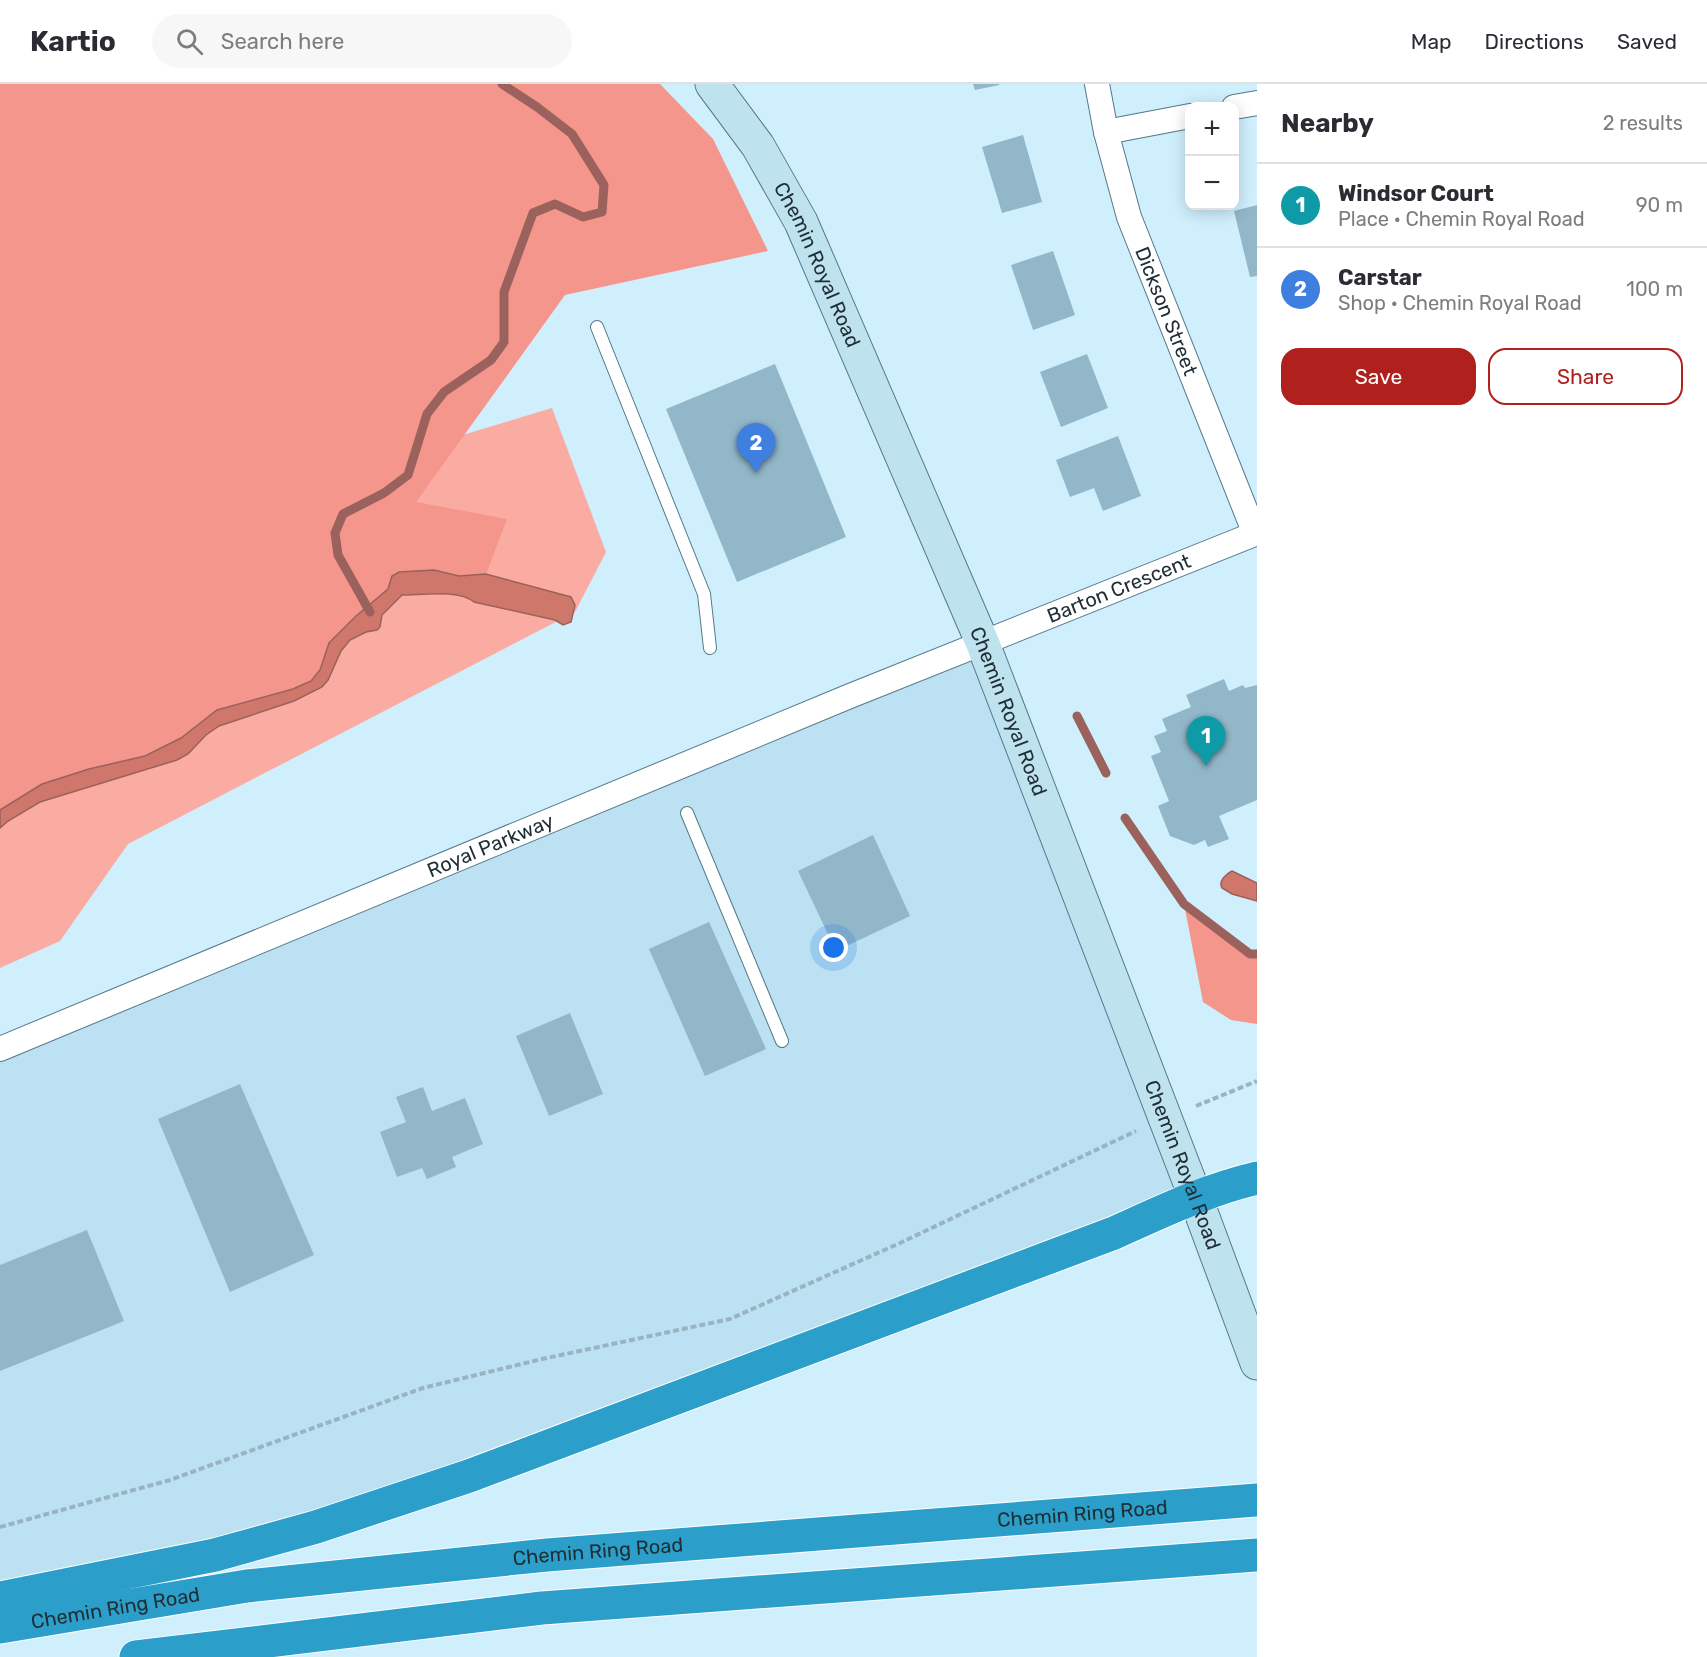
<!DOCTYPE html>
<html lang="en">
<head>
<meta charset="utf-8">
<style>
	body { margin:0; font-family:Rubik,sans-serif; background:#f7f7f7; color:#2b2b33 }
	.controls { position:absolute; right:18px; top:18px; display:grid; overflow:hidden; border-radius:12px; box-shadow:0 3px 15px #0003 }
	.controls button { width:54px; height:54px; display:grid; place-items:center; padding:0; border:0; border-bottom:2px solid #e1e1e2; background:#fff; color:#2b2b33; font:30px sans-serif }
	.you { position:absolute; left:834px; top:864px; width:21px; height:21px; margin:-15px; border:4px solid #fff; border-radius:50%; background:#1a73e8; box-shadow:0 0 0 9px #1a73e833 }
	.badge { display:grid; place-items:center; width:39px; height:39px; border-radius:50%; background:#b0201d; color:#fff; font-size:20px; font-weight:700 }
	.pin { position:absolute; translate:-50% -50px; filter:drop-shadow(0 2px 3px #0008) }
	.pin::after { content:''; position:absolute; top:32px; width:21px; height:18px; background:inherit; clip-path:polygon(0 0,100% 0,50% 100%) }
	.list { margin:0; padding:0; list-style:none }
	h2 { display:flex; justify-content:space-between; align-items:center; height:78px; margin:0; padding:0 24px; font-size:26px }
	h2 small { font-size:20px; font-weight:400; color:#7c7c81 }
	.list li { display:grid; grid-template-columns:39px 1fr auto; gap:18px; align-items:center; box-sizing:border-box; height:84px; padding:0 24px; border-top:2px solid #e1e1e2 }
	.list b { display:block; font-size:22px; white-space:nowrap }
	.list p { margin:0; font-size:20px; white-space:nowrap; color:#7c7c81 }
	.list em { font-size:20px; font-style:normal; color:#7c7c81 }
	.actions { display:flex; gap:12px; padding:18px 24px }
	.actions a { flex:1; padding:14px 0; border:2px solid #b0201d; border-radius:18px; text-align:center; font-size:21px; color:#b0201d }
	.actions .main { background:#b0201d; color:#fff }
	.icon { flex:none; width:33px; height:33px; fill:none; stroke:currentColor; stroke-width:2; stroke-linecap:round; stroke-linejoin:round }
	.map { position:relative; flex:none; width:1257px; height:1573px; overflow:hidden }
	header { display:flex; align-items:center; gap:36px; box-sizing:border-box; height:84px; padding:0 30px; background:#fff; border-bottom:2px solid #e1e1e2 }
	header strong { font-size:28px }
	nav { display:flex; gap:33px; margin-inline-start:auto; font-size:21px }
	.search { width:420px; height:54px; background:#f7f7f7; display:flex; align-items:center; gap:15px; box-sizing:border-box; padding:0 21px; border-radius:33px; color:#7c7c81; font-size:22px }
	main { display:flex }
	aside { flex:1; background:#fff }
	.map>svg:first-child { display:block }
	.built { fill:#bbe1f2 }
	.green { fill:#faaca2 }
	.forest { fill:#f4968b }
	.water { fill:#d0776c; stroke:#9b615c; stroke-width:1.5 }
	.lines { fill:none; stroke-linecap:round; stroke-linejoin:round }
	.stream { stroke:#9b615c; stroke-width:9 }
	.building { fill:#91b7c9 }
	.lane-casing { stroke:#547889; stroke-width:14 }
	.street-casing { stroke:#547889; stroke-width:26 }
	.secondary-casing { stroke:#547889; stroke-width:35 }
	.highway-casing { stroke:#fff; stroke-width:35 }
	.path { stroke:#99b4c0; stroke-width:4; stroke-dasharray:6 3; stroke-linecap:butt }
	.lane { stroke:#fff; stroke-width:12 }
	.street { stroke:#fff; stroke-width:24 }
	.secondary { stroke:#bfe2ef; stroke-width:33 }
	.highway { stroke:#2b9fc9; stroke-width:33 }
	.labels { text-anchor:middle; dominant-baseline:central; stroke-width:4.5; stroke-linejoin:round; paint-order:stroke }
	.street-label { font-size:20px; fill:#1f2e35; stroke:#f0f8fb }
</style>
</head>
<body>
<header>
<strong>Kartio</strong>
<div class="search"><svg class="icon" aria-label="search" viewBox="0 0 24 24"><circle cx="10" cy="10" r="6"/><path d="M15 15l6 6"/></svg>Search here</div>
<nav><a>Map</a><a>Directions</a><a>Saved</a></nav>
</header>
<main>
<div class="map">
<svg width="1257" height="1573" viewBox="0 0 1257 1573">
	<rect width="100%" height="100%" fill="#cfeffd"/>
	<path class="built" d="M983,560l212,552 -726,280 -469,122v-549z"/>
	<path class="green" d="M552,324l54,144 -31,60 -447,232 -68,97 -60,27v-260l336,-235z"/>
	<path class="forest" d="M0,0h660l53,55 55,112 -203,44 -149,207 91,17 -21,55 -27,2 -25,-6 -42,6 -4,13 -32,26 -27,27 -9,28 -9,11 -18,8 -76,21 -36,28 -36,18 -56,13 -47,15 -42,26z
		M1184,820l66,50h7v70l-26,-4 -28,-18z"/>
	<path class="water" d="M434,486l25,6 27,-2 85,23 4,8 -4,17 -8,3 -8,-5 -81,-18c-15,-13 -52,-7 -72,-7l-20,20 -2,12 -3,3 -11,2 -16,8 -9,11 -13,29 -6,7 -28,14 -75,25 -13,9 -18,19 -11,6 -137,42 -32,19 -8,7v-18l42,-26 47,-15 56,-13 36,-18 36,-28 76,-21 18,-8 9,-11 9,-27 27,-27 32,-27 4,-13 7,-4z
		M1232,787l25,12v18l-25,-7 -10,-6c-4,-7 4,-14 10,-17z"/>
	<g class="lines">
		<path class="stream" d="M370,528l-32,-57 -3,-22 8,-19 41,-21 24,-18 19,-61 17,-22 47,-32 13,-18v-50l29,-79 22,-9 28,13 19,-5 2,-27 -32,-51 -35,-27 -35,-23
			M1077,632l29,57
			M1125,734l59,86 66,50h7"/>
	</g>
	<path class="building" d="M973,0h26v1l-24,5z
		M1023,51l19,67 -40,11 -20,-66z
		M1257,121v71l-7,1 -16,-66z
		M1053,167l22,64 -42,15 -22,-65z
		M1087,270l21,54 -47,19 -21,-55z
		M775,280l71,173 -109,45 -71,-173z
		M1118,352l23,60 -38,15 -9,-23 -24,9 -14,-37z
		M1224,595l5,12 14,-6 2,3 12,-3v115l-38,16 10,23 -21,8 -3,-7 -11,5 -24,-9 -12,-30 11,-5 -18,-45 10,-4 -7,-16 13,-5 -5,-12 29,-12 -5,-12z
		M873,751l37,81 -74,35 -38,-80z
		M709,838l57,127 -61,27 -56,-127z
		M570,929l33,81 -54,22 -33,-80z
		M240,1000l74,171 -84,37 -72,-173z
		M423,1003l9,24 33,-13 18,46 -31,13 4,10 -29,12 -5,-11 -25,9 -17,-45 26,-10 -10,-25z
		M87,1146l37,91 -124,50v-106z"/>
	<g class="lines">
		<defs>
			<path id="lane" d="M597,243l107,267 6,54
				M687,729l95,228"/>
			<g id="street">
				<path id="s1" d="M1097,0l9,48 23,85 126,317"/>
				<path d="M1234,23l23,-4"/>
				<path d="M1106,48l84,-16"/>
				<path id="s2" d="M0,965l850,-353 407,-163"/>
			</g>
			<g id="secondary">
				<path id="s3" d="M712,0l46,62 43,76 182,422 212,552 62,167"/>
			</g>
			<g id="highway">
				<path d="M0,1514l215,-43 101,-28 153,-51 645,-243c47,-21 92,-43 143,-55"/>
				<path id="s4" d="M0,1543l247,-41 300,-31 710,-55"/>
				<path d="M136,1573l406,-49 715,-53"/>
			</g>
		</defs>
		<use href="#lane" class="lane-casing"/>
		<use href="#street" class="street-casing"/>
		<use href="#secondary" class="secondary-casing"/>
		<use href="#highway" class="highway-casing"/>
		<path class="path" d="M1196,1022l61,-25
			M0,1443l170,-47 253,-92 119,-29 188,-40 170,-76 236,-112"/>
		<use href="#lane" class="lane"/>
		<use href="#street" class="street"/>
		<use href="#secondary" class="secondary"/>
		<use href="#highway" class="highway"/>
	</g>
	<g class="labels">
		<g class="street-label">
			<text stroke="none"><textPath href="#s3" startOffset="210">Chemin Royal Road</textPath></text>
			<text stroke="none"><textPath href="#s1" startOffset="238">Dickson Street</textPath></text>
			<text stroke="none"><textPath href="#s2" startOffset="1210">Barton Crescent</textPath></text>
			<text stroke="none"><textPath href="#s3" startOffset="696">Chemin Royal Road</textPath></text>
			<text stroke="none"><textPath href="#s2" startOffset="531">Royal Parkway</textPath></text>
			<text stroke="none"><textPath href="#s3" startOffset="1182">Chemin Royal Road</textPath></text>
			<text stroke="none"><textPath href="#s4" startOffset="1089">Chemin Ring Road</textPath></text>
			<text stroke="none"><textPath href="#s4" startOffset="603">Chemin Ring Road</textPath></text>
			<text stroke="none"><textPath href="#s4" startOffset="117">Chemin Ring Road</textPath></text>
		</g>
	</g>
</svg>
<div class="controls">
<button>+</button>
<button>−</button>
</div>
<div class="you"></div>
<div class="pin badge" style="left:1206px;top:682px;background:#0f9aa8">1</div>
<div class="pin badge" style="left:756px;top:389px;background:#3f7fe0">2</div>
</div>
<aside>
<h2>Nearby<small>2 results</small></h2>
<ul class="list">
<li><span class="badge" style="background:#0f9aa8">1</span><div><b>Windsor Court</b><p>Place · Chemin Royal Road</p></div><em>90 m</em></li>
<li><span class="badge" style="background:#3f7fe0">2</span><div><b>Carstar</b><p>Shop · Chemin Royal Road</p></div><em>100 m</em></li>
</ul>
<div class="actions"><a class="main">Save</a><a>Share</a></div>
</aside>
</main>
</body>
</html>
